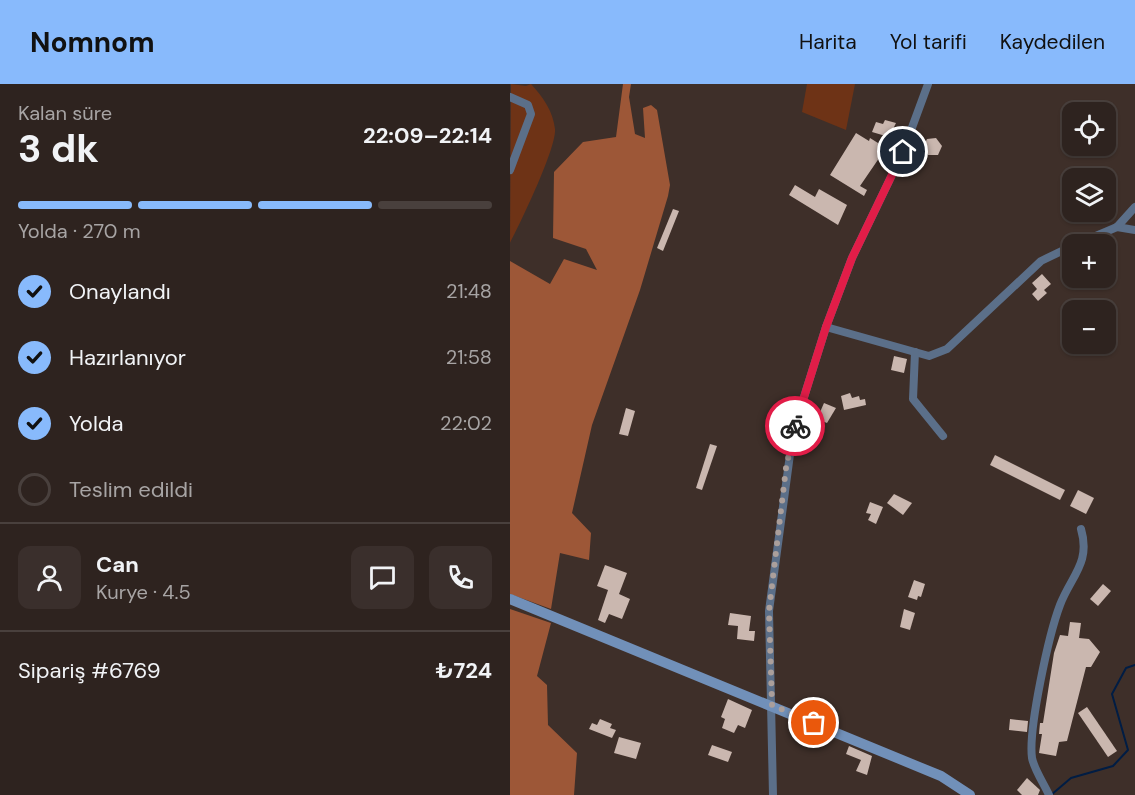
<!DOCTYPE html>
<html lang="tr">
<head>
<meta charset="utf-8">
<style>
  :root { --surface:#2e231f; --page:#3a2f2c; --text:#f1f3f6; --muted:#a7a4a4; --line:#49403d; --accent:#88bafc }
  body { margin:0; font-family:"DM Sans",sans-serif; background:var(--page); color:var(--text); height:100vh; display:flex; flex-direction:column; font-size:22px; white-space:nowrap }
  * { box-sizing:border-box; margin:0 }
  p { font-size:20px; color:var(--muted) }
  .icon { flex:none; width:33px; height:33px; fill:none; stroke:currentColor; stroke-width:2; stroke-linecap:round; stroke-linejoin:round }
  .map { position:relative; flex:1; overflow:hidden }
  .panel { display:flex; flex-direction:column; background:var(--surface); width:510px }
  .panel>* { flex:none }
  .buttons { position:absolute; left:552px; top:18px; display:grid; gap:12px }
  .buttons a { display:grid; place-items:center; width:54px; height:54px; border-radius:12px; background:var(--surface); box-shadow:0 2px 4px #0004,0 0 0 2px var(--line); font-size:30px }
  .pin { position:absolute; display:grid; place-items:center; width:51px; height:51px; color:#fff; margin:-26px; border:3px solid #fff; border-radius:50%; box-shadow:0 2px 6px #0007 }
  .courier { position:absolute; display:grid; place-items:center; width:60px; height:60px; margin:-30px; border:4px solid #e11d48; border-radius:50%; background:#fff; color:#222; box-shadow:0 2px 8px #0007 }
  .headline em { font-style:normal; font-weight:700 }
  .headline div { display:flex; flex-direction:column-reverse }
  .headline { display:flex; align-items:center; justify-content:space-between; height:102px; padding:0 18px }
  h1 { font-size:39px; font-weight:700; line-height:45px }
  .bar { display:grid; grid-template-columns:repeat(4,1fr); gap:9px 6px; align-content:center; height:72px; padding:0 18px }
  .bar i { height:8px; border-radius:4px; background:var(--line) }
  .bar .current { background:var(--accent) }
  .bar p { grid-column:span 4 }
  .line { display:flex; align-items:center; gap:15px; padding:0 18px; border-top:2px solid var(--line) }
  .line div { flex:1 }
  .round { display:grid; place-items:center; flex:none; width:63px; height:63px; border-radius:12px; background:var(--page) }
  ol { padding:0 18px; list-style:none }
  li { display:flex; align-items:center; gap:18px; height:66px }
  li p { margin-inline-start:auto }
  li .icon { padding:6px; border-radius:50%; background:var(--accent); color:#111; stroke-width:4 }
  li:last-child { color:var(--muted) }
  li i { width:33px; height:33px; border:3px solid var(--line); border-radius:50% }
  header { display:flex; align-items:center; gap:36px; box-sizing:border-box; height:84px; padding:0 30px; background:var(--accent); color:#111 }
  header strong { font-size:28px }
  nav { display:flex; gap:33px; margin-inline-start:auto; font-size:21px }
  main { display:flex; flex:1; min-height:0 }
  .map>svg:first-child { display:block }
  .green { fill:#6e3316 }
  .forest { fill:#9d5737 }
  .lines { fill:none; stroke-linecap:round; stroke-linejoin:round }
  .stream { stroke:#001d44; stroke-width:2 }
  .building { fill:#cab7af }
  .street { stroke:#5b6f89; stroke-width:8 }
  .secondary { stroke:#7190b9; stroke-width:10 }
  .done { stroke:#ab9f9b; stroke-width:6; stroke-dasharray:0 10.8 }
  .route { stroke:#e11d48; stroke-width:8 }
</style>
</head>
<body>
<header>
<strong>Nomnom</strong>
<nav><a>Harita</a><a>Yol tarifi</a><a>Kaydedilen</a></nav>
</header>
<main>
<section class="panel">
<div class="headline"><div><h1>3 dk</h1><p>Kalan süre</p></div><em>22:09–22:14</em></div>
<div class="bar"><i class="current"></i><i class="current"></i><i class="current"></i><i></i><p>Yolda · 270 m</p></div>
<ol>
<li><svg class="icon" aria-label="check" viewBox="0 0 24 24"><path d="M5 12l5 5 9-10"/></svg>Onaylandı<p>21:48</p></li>
<li><svg class="icon" aria-label="check" viewBox="0 0 24 24"><path d="M5 12l5 5 9-10"/></svg>Hazırlanıyor<p>21:58</p></li>
<li><svg class="icon" aria-label="check" viewBox="0 0 24 24"><path d="M5 12l5 5 9-10"/></svg>Yolda<p>22:02</p></li>
<li><i></i>Teslim edildi</li>
</ol>
<div class="line" style="height:108px"><a class="round"><svg class="icon" aria-label="person" viewBox="0 0 24 24"><circle cx="12" cy="8" r="4"/><path d="M4 21q1-7 8-7t8 7"/></svg></a><div><b>Can</b><p>Kurye · 4.5</p></div><a class="round"><svg class="icon" aria-label="chat" viewBox="0 0 24 24"><path d="M4 5h16v11H9l-5 4z"/></svg></a><a class="round"><svg class="icon" aria-label="phone" viewBox="0 0 24 24"><path d="M5 4h4l2 5-3 2q2 4 5 5l2-3 5 2v4C11 20 4 13 5 4z"/></svg></a></div>
<div class="line" style="height:78px"><div>Sipariş #6769</div><b>₺724</b></div>
</section>
<div class="map">
<svg width="625" height="711" viewBox="0 0 625 711">
  <rect width="100%" height="100%" fill="#3e2f29"/>
  <g class="green">
    <path d="M 1,0 L 16,2 L 21,0 C 33,13 43,27 45,45 C 47,63 10,140 0,159 Z"/>
    <path d="M 297,0 L 345,0 L 336,46 L 292,28 Z"/>
  </g>
  <g class="forest">
    <path d="M 113,0 L 121,0 L 119,13 L 125,50 L 135,54 L 133,24 L 141,21 L 147,26 L 160,101 L 158,112 L 130,206 L 82,341 L 62,429 L 81,449 L 79,476 L 50,469 L 41,525 L 0,510 L 0,177 L 40,200 L 54,175 L 87,186 L 76,165 L 43,154 L 44,88 L 73,58 L 106,53 Z"/>
    <path d="M 0,525 L 41,539 L 27,592 L 37,601 L 38,641 L 67,669 L 64,711 L 0,711 Z"/>
  </g>
  <g class="lines">
    <path class="stream" d="M 541,711 L 561,694 L 603,682 L 618,666 L 602,610 L 616,584 L 625,581"/>
  </g>
  <g class="building">
    <path d="M 375,36 L 386,39 L 379,53 L 362,48 L 366,38 L 373,40 Z"/>
    <path d="M 346,49 L 359,57 L 360,54 L 376,64 L 350,102 L 357,106 L 354,112 L 320,91 Z"/>
    <path d="M 426,54 L 432,62 L 428,71 L 418,71 L 413,63 L 417,55 Z"/>
    <path d="M 285,101 L 305,113 L 309,105 L 337,121 L 328,141 L 279,111 Z"/>
    <path d="M 163,125 L 169,127 L 153,167 L 147,164 Z"/>
    <path d="M 532,190 L 541,200 L 534,206 L 537,209 L 528,217 L 522,210 L 527,205 L 522,199 Z"/>
    <path d="M 384,272 L 397,275 L 394,289 L 381,286 Z"/>
    <path d="M 340,309 L 342,314 L 349,312 L 350,316 L 355,315 L 356,321 L 334,326 L 331,312 Z"/>
    <path d="M 314,319 L 326,324 L 317,339 L 307,335 Z"/>
    <path d="M 116,324 L 125,327 L 118,352 L 109,350 Z"/>
    <path d="M 200,360 L 207,362 L 192,406 L 186,404 Z"/>
    <path d="M 485,371 L 555,406 L 550,416 L 480,381 Z"/>
    <path d="M 568,406 L 584,414 L 576,430 L 560,422 Z"/>
    <path d="M 384,410 L 402,419 L 393,431 L 377,419 Z"/>
    <path d="M 360,418 L 373,423 L 366,440 L 358,436 L 361,430 L 356,429 Z"/>
    <path d="M 95,481 L 117,489 L 109,510 L 120,515 L 112,535 L 99,530 L 95,539 L 88,536 L 98,506 L 87,502 Z"/>
    <path d="M 404,496 L 415,500 L 411,513 L 408,512 L 407,516 L 398,513 Z"/>
    <path d="M 593,500 L 601,507 L 588,522 L 580,515 Z"/>
    <path d="M 394,525 L 405,529 L 400,546 L 390,543 Z"/>
    <path d="M 220,529 L 241,532 L 239,547 L 245,547 L 244,557 L 227,555 L 228,542 L 218,541 Z"/>
    <path d="M 560,538 L 571,539 L 569,554 L 579,555 L 590,568 L 581,583 L 576,583 L 557,657 L 549,658 L 546,672 L 529,669 L 532,650 L 529,650 L 530,639 L 533,639 L 544,569 L 550,551 L 558,552 Z"/>
    <path d="M 218,615 L 242,626 L 235,644 L 228,641 L 224,649 L 212,644 L 215,635 L 211,633 Z"/>
    <path d="M 577,623 L 607,667 L 598,673 L 568,629 Z"/>
    <path d="M 90,635 L 102,640 L 100,644 L 106,646 L 102,654 L 79,645 L 82,639 L 87,641 Z"/>
    <path d="M 500,635 L 518,637 L 517,648 L 499,646 Z"/>
    <path d="M 109,653 L 131,659 L 126,675 L 104,669 Z"/>
    <path d="M 202,661 L 222,668 L 218,678 L 198,671 Z"/>
    <path d="M 339,662 L 362,672 L 357,691 L 346,687 L 351,676 L 336,670 Z"/>
    <path d="M 517,694 L 530,706 L 528,711 L 512,711 L 507,706 Z"/>
  </g>
  <g class="lines">
    <g class="street">
      <path d="M 0,13 L 18,21 L 21,30 L 0,86"/>
      <path d="M 607,143 L 625,146"/>
      <path d="M 567,160 L 607,143 L 625,123"/>
      <path d="M 316,243 L 419,272 L 437,265 L 531,177 L 562,162"/>
      <path d="M 405,268 L 403,315 L 433,352"/>
      <path d="M 263,711 L 259,527 L 283,348 L 316,243 L 342,174 L 393,68 L 418,0"/>
      <path d="M 539,711 C 534,700 524,685 522,674 C 518,645 539,550 550,521 C 561,492 581,479 571,445"/>
    </g>
    <path class="secondary" d="M 0,515 L 431,692 L 460,711"/>
  </g>
  <g class="lines">
    <path class="done" d="M 285,342 L 276,384 L 259,527 L 262,621 L 304,639"/>
    <path class="route" d="M 285,342 L 316,243 L 342,174 L 393,68"/>
  </g>
</svg>
<div class="buttons">
<a><svg class="icon" aria-label="locate" viewBox="0 0 24 24"><circle cx="12" cy="12" r="6"/><path d="M12 2v4M12 18v4M2 12h4M18 12h4"/></svg></a>
<a><svg class="icon" aria-label="layers" viewBox="0 0 24 24"><path d="M12 4l9 5-9 5-9-5zM3 14l9 5 9-5"/></svg></a>
<a>+</a>
<a>−</a>
</div>
<div class="pin" style="left:304px;top:639px;background:#ea580c"><svg class="icon" aria-label="bag" viewBox="0 0 24 24"><path d="M5 8h14l-1 12H6zM9 8a3 3 0 0 1 6 0"/></svg></div>
<div class="pin" style="left:393px;top:68px;background:#1f2937"><svg class="icon" aria-label="home" viewBox="0 0 24 24"><path d="M3 11l9-7 9 7M6 9v11h12V9"/></svg></div>
<div class="courier" style="left:285px;top:342px"><svg class="icon" aria-label="bike" viewBox="0 0 24 24"><circle cx="6" cy="16" r="4"/><circle cx="18" cy="16" r="4"/><path d="M6 16l4-8h5l3 8M10 8l3 8H6M13 5h3"/></svg></div>
</div>
</main>
</body>
</html>
